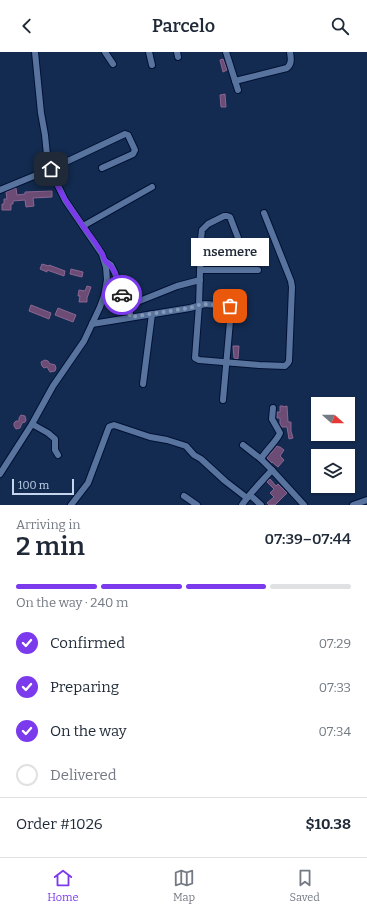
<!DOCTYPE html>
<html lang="en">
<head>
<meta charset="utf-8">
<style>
  :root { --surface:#fff; --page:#f2f2f3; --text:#1f2937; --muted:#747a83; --line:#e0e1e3; --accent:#7c3aed }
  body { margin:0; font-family:Bitter,serif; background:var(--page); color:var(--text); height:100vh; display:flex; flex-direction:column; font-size:15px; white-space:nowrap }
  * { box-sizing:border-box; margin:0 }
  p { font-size:13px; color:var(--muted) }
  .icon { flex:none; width:22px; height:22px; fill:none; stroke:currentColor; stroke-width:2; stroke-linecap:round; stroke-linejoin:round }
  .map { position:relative; height:453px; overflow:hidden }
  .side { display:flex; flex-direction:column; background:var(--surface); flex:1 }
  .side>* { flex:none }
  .needle { width:26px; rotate:111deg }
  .tools { position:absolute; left:311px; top:345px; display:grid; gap:8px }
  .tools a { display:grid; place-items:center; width:44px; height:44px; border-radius:0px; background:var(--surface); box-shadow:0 1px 3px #0004; font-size:20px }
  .scale { position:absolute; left:12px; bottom:10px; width:62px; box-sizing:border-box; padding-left:4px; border:2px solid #c5d5ed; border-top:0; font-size:11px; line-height:14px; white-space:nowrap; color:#c5d5ed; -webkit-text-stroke:3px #132b50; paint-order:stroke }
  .pin { position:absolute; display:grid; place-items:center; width:34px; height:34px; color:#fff; margin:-17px; border-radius:8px; box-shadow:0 2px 6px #0006 }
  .courier { position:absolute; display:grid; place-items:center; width:40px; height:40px; margin:-20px; border:3px solid #7c3aed; border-radius:50%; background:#fff; color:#222; box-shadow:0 1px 5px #0007 }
  .bubble { position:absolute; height:28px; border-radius:0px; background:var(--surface); box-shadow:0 1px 3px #0004; font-size:13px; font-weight:600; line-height:28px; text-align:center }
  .overview em { font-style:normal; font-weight:600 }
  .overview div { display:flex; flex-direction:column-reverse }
  .overview { display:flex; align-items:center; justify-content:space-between; height:68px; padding:0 16px }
  h1 { font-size:26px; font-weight:600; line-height:30px }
  .bar { display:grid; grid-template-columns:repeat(4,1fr); gap:6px 4px; align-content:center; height:48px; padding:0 16px }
  .bar i { height:5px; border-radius:3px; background:var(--line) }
  .bar .active { background:var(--accent) }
  .bar p { grid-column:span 4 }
  .line { display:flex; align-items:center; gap:10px; padding:0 16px; border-top:1px solid var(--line) }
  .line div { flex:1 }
  ol { padding:0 16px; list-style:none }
  li { display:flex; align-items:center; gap:12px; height:44px }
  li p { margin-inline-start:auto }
  li .icon { padding:4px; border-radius:50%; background:var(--accent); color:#fff; stroke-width:4 }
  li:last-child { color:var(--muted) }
  li i { width:22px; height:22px; border:2px solid var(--line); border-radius:50% }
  header { display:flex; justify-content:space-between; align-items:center; height:52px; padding:0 16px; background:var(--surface); font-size:18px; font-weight:600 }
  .tabs { display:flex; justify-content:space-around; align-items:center; height:56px; border-top:1px solid var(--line); background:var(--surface); font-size:11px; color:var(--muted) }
  .tabs a { display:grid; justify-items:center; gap:2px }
  .tabs .active { color:var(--accent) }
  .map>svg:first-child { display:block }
  .building { fill:#6c4c74; stroke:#896792 }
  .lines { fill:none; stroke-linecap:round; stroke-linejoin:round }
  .minor-casing { stroke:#001134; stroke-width:8 }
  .minor { stroke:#58749e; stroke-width:6 }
  .done { stroke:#879ab6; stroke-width:4; stroke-dasharray:0 7.2 }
  .route { stroke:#7c3aed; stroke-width:5 }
</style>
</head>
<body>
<header><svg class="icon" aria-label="back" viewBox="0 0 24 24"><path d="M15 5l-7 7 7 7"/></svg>Parcelo<svg class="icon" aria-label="search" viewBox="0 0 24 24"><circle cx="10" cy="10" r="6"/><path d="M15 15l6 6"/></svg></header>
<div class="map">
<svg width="367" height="453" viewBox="0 0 367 453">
  <rect width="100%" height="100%" fill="#132b50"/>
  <g class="building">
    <path d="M 223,7 L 227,18 L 223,20 L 220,8 Z"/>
    <path d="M 225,42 L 226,55 L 221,55 L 220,43 Z"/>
    <path d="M 16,136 L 17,143 L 25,142 L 25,140 L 52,139 L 52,145 L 33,146 L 34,154 L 26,155 L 25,148 L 13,149 L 13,152 L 11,152 L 11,158 L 2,158 L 2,152 L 4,152 L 4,147 L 7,147 L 6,140 Z"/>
    <path d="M 42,212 L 49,214 L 49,213 L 65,219 L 64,224 L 47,218 L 47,220 L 40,217 Z"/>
    <path d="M 71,217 L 83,220 L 82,225 L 70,222 Z"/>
    <path d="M 87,234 L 91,235 L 87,246 L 87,250 L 79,250 L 80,244 L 78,244 L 79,238 L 85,239 Z"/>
    <path d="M 31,253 L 51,261 L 49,267 L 29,259 Z"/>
    <path d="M 58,256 L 76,263 L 73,270 L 55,263 Z"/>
    <path d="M 233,294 L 239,294 L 238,307 L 234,306 Z"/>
    <path d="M 45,308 L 48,309 L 50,312 L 52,312 L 55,313 L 56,316 L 55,319 L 50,320 L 47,315 L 44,316 L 42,314 L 41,310 Z"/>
    <path d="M 280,354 L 283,354 L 283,355 L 287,354 L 288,370 L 291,370 L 291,379 L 293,386 L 289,387 L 287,375 L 282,375 L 280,372 L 280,366 L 277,366 L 277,360 L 280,360 Z"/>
    <path d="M 21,363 L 25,364 L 26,368 L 25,370 L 22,371 L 20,376 L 16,377 L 14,374 L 14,371 L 16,369 L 19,369 L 19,366 Z"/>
    <path d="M 277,394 L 279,395 L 280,395 L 284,398 L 280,404 L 284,408 L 278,415 L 272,410 L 272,411 L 267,406 Z"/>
    <path d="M 270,427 L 276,434 L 278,432 L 287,441 L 275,453 L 269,453 L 267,451 L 274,445 L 270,441 L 274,437 L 267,430 Z"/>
  </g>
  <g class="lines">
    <g class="minor-casing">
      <g id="minor">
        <path d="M 105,0 L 113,12"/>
        <path d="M 149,0 L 152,13"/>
        <path d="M 177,0 L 178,5"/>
        <path d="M 226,0 L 238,38"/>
        <path d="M 235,29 L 287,16 C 292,12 291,6 290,0"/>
        <path d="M 0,138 L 51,117 L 125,82 L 128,83 L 135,98 L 133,102 L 102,116"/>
        <path d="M 83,174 L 152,135"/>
        <path d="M 240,191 L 230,165 L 227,164 L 224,164 L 208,172 L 202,178 L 201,187 L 199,253 L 195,306 L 199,308 L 259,313 L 285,314 L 288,311 L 289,309 L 292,235 L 291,229 L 264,161"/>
        <path d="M 105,209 L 111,213 L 115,221 L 121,241 L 129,258 L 131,265"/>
        <path d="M 200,218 L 258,218"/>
        <path d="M 127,254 L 177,234 L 200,228"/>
        <path d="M 92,272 L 190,256 L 205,252 L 230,254 L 231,258 L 223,348"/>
        <path d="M 143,332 L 152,262"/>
        <path d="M 32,372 L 48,381 L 55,387 L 55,398 L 58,403"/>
        <path d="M 243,393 L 261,407 L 272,418"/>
        <path d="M 261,407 C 266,398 277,389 280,381 L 272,367 L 273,356"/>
        <path d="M 0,422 L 32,372 L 53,334 L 84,289 L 100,255 L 104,244 L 107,228 L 106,215 L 102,202 L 65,148 L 52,121 L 47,103 L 45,83 L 41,61 L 35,0"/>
        <path d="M 250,443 L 261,453"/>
        <path d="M 184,444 L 197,453"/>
        <path d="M 71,453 L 88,431 L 109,375 L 111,374 L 114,373 L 150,385 L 167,388 L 186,394 L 194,403 L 201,407 L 225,429 L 247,446"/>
        <path d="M 242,453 C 250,441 262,429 272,418 L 304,453"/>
        <path d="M 353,453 L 367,448"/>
      </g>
    </g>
    <use href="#minor" class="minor"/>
  </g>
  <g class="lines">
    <path class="done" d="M 122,243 L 129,258 L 130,265 L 190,256 L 202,252 L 230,254"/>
    <path class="route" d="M 51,117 C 57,138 71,157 83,174 C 90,184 102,197 105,209 C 117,217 117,230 122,243"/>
  </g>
</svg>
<div class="tools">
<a><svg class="needle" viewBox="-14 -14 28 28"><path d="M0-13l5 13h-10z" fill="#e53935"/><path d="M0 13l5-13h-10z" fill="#747a83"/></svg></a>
<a><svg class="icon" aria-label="layers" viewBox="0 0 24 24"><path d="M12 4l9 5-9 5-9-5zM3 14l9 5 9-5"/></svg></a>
</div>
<div class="scale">100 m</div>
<div class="pin" style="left:230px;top:254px;background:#ea580c"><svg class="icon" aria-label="bag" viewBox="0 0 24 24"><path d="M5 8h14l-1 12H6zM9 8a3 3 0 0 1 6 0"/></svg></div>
<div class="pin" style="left:51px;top:117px;background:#1f2937"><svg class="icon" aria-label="home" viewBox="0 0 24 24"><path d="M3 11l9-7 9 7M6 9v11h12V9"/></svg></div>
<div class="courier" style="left:122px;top:243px"><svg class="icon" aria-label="car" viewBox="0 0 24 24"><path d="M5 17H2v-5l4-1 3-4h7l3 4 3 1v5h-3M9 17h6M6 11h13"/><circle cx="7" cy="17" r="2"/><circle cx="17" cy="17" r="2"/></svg></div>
<div class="bubble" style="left:191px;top:186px;width:78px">nsemere</div>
</div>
<section class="side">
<div class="overview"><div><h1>2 min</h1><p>Arriving in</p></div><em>07:39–07:44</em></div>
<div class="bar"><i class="active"></i><i class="active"></i><i class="active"></i><i></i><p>On the way · 240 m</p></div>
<ol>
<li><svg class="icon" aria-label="check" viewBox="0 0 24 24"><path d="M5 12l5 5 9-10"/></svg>Confirmed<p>07:29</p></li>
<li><svg class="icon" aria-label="check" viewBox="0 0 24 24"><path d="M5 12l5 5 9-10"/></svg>Preparing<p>07:33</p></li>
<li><svg class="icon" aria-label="check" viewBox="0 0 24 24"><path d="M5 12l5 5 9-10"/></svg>On the way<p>07:34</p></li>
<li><i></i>Delivered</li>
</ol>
<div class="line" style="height:52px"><div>Order #1026</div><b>$10.38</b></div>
</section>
<nav class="tabs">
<a class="active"><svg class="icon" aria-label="home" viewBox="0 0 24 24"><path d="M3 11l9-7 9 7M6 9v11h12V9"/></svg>Home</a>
<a><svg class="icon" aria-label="map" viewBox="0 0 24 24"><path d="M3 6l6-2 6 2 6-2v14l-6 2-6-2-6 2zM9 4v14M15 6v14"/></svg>Map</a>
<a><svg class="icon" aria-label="saved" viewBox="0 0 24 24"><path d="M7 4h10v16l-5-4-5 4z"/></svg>Saved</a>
</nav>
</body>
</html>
